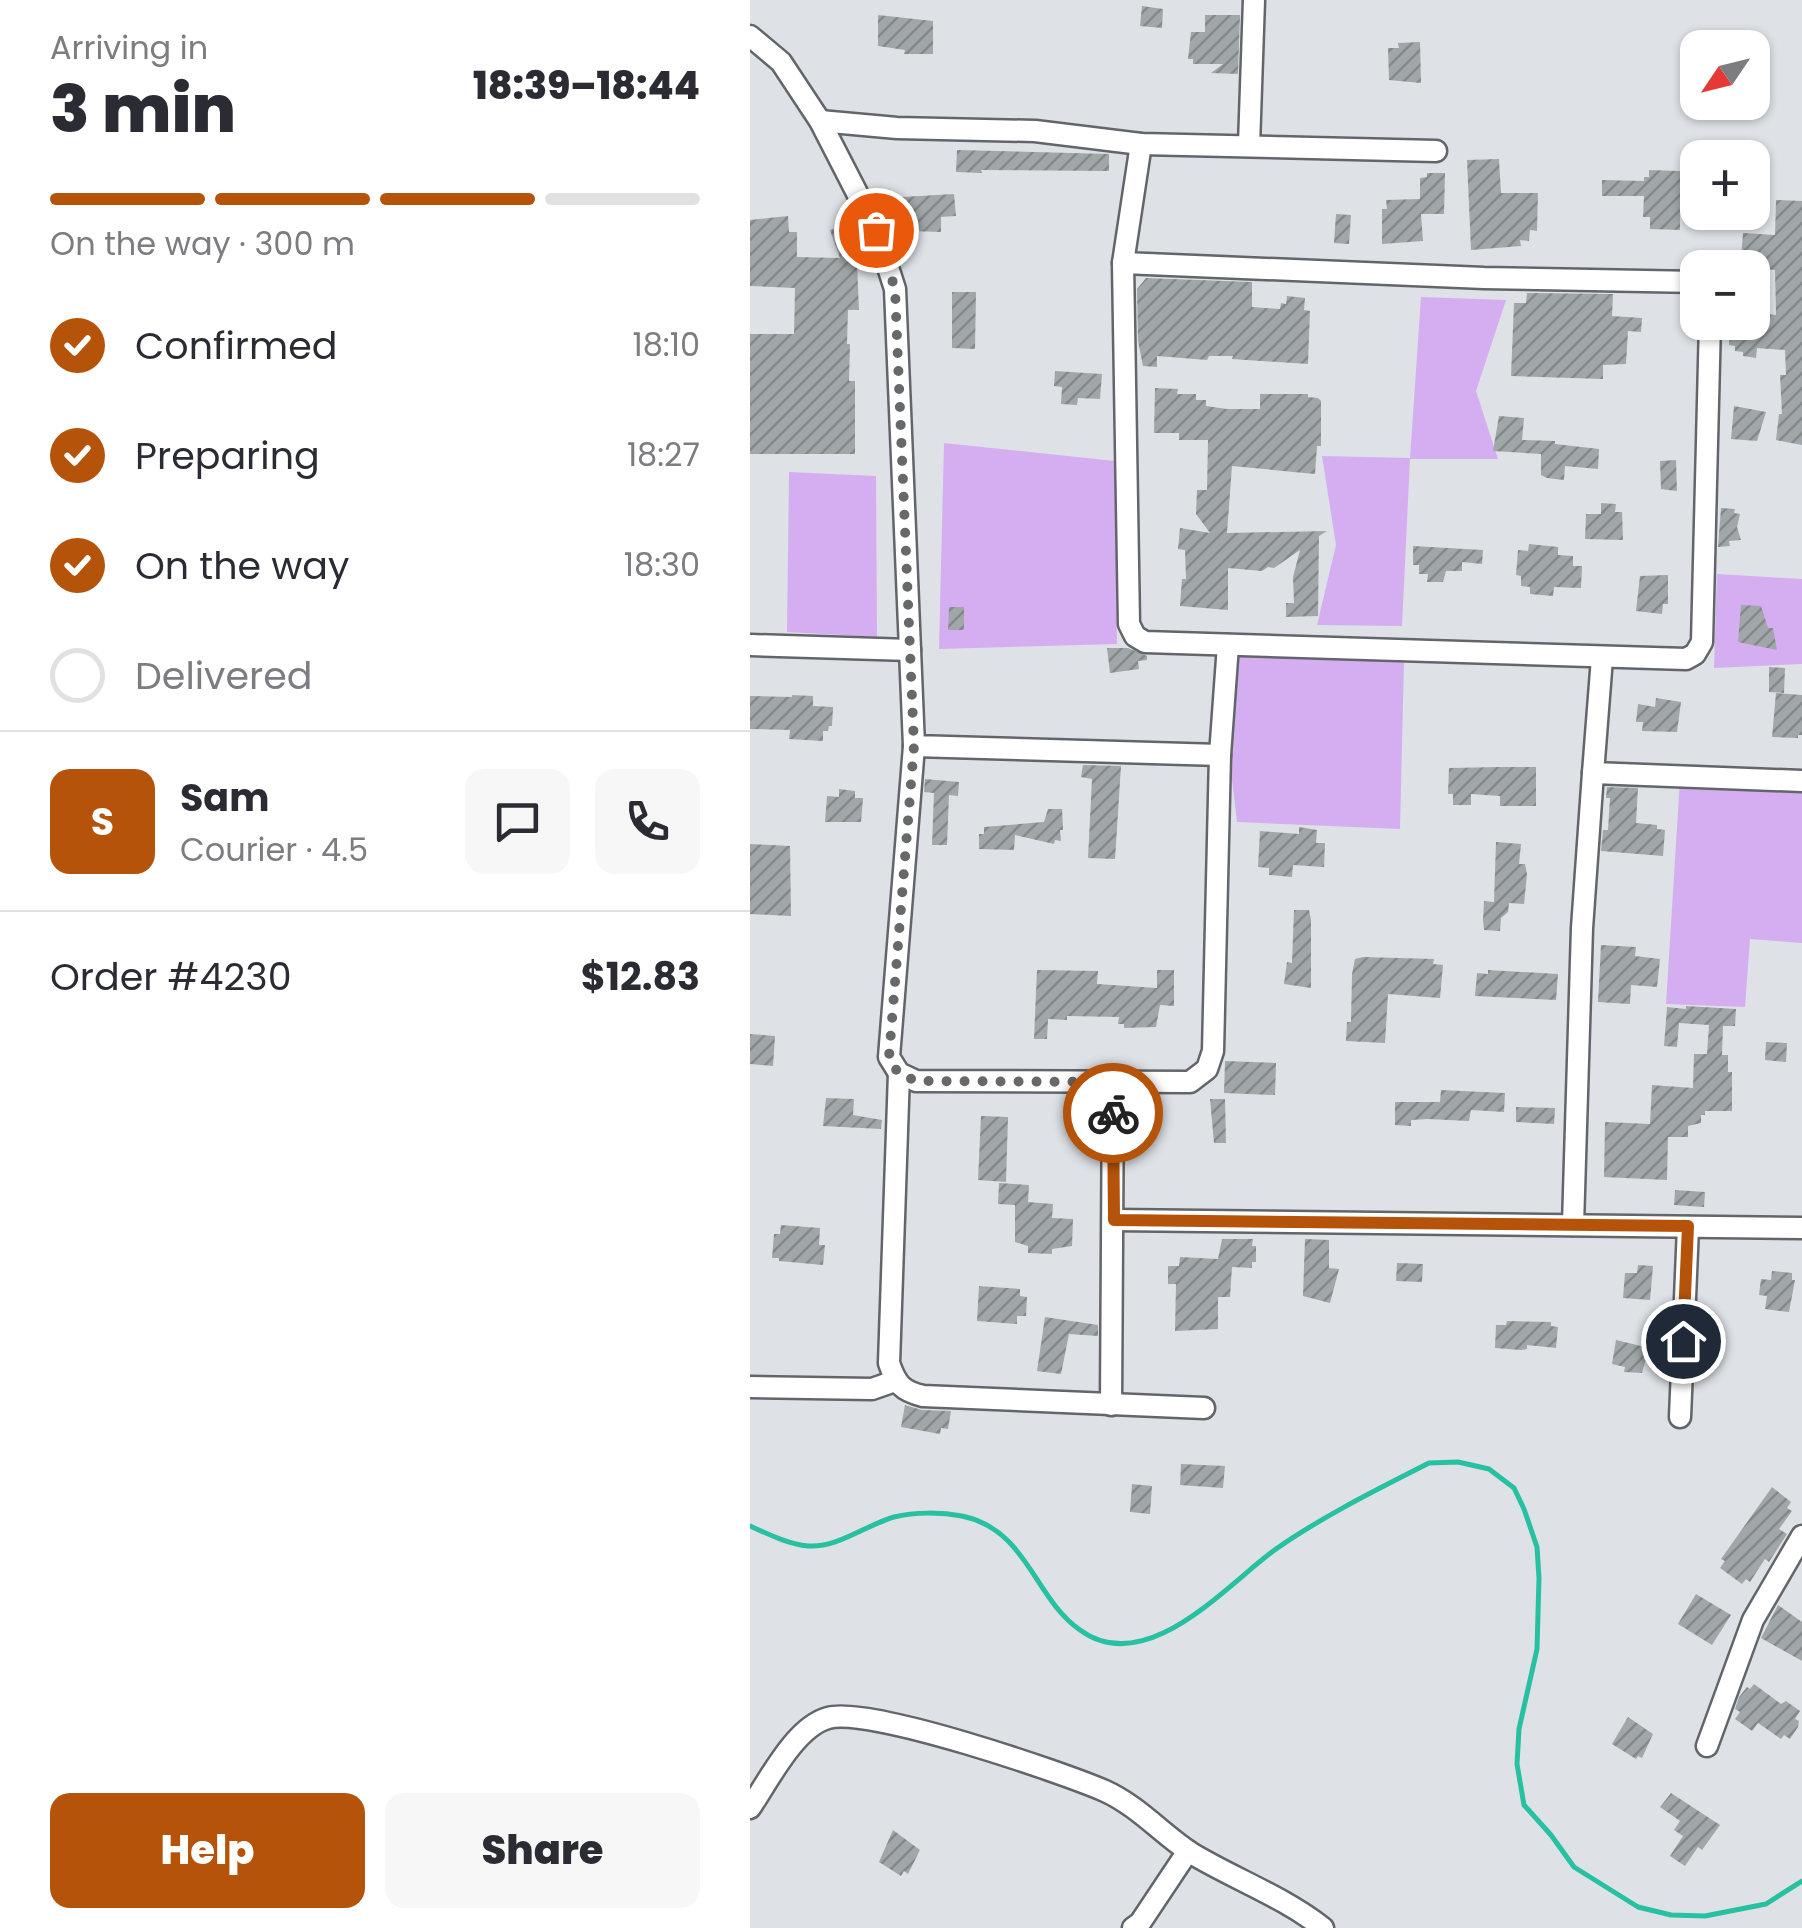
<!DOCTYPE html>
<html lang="en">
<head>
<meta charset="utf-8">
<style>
  :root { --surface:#fff; --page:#f7f7f7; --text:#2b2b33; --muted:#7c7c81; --line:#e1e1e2; --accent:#b45309 }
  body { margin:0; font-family:Poppins,sans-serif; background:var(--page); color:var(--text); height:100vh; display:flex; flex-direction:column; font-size:38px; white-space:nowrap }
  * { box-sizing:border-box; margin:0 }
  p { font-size:32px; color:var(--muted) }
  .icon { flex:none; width:55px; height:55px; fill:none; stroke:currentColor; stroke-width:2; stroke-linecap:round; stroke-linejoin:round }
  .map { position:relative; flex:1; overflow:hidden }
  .side { display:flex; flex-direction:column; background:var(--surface); width:750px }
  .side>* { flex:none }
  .needle { width:65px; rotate:235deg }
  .controls { position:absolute; left:930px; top:30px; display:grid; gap:20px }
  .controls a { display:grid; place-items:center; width:90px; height:90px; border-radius:20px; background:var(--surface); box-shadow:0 2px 8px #0004; font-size:50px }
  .pin { position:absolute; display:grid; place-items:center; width:85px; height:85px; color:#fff; margin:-42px; border:5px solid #fff; border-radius:50%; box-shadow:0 2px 10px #0007 }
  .courier { position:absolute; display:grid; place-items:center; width:100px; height:100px; margin:-50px; border:8px solid #b45309; border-radius:50%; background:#fff; color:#222; box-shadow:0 2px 12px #0007 }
  .overview em { font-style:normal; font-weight:800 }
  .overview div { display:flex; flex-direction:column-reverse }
  .overview { display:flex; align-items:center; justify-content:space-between; height:170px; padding:0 50px }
  h1 { font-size:65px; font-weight:800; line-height:75px }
  .bar { display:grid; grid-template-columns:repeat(4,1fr); gap:15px 10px; align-content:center; height:120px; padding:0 50px }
  .bar i { height:12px; border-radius:8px; background:var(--line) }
  .bar .active { background:var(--accent) }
  .bar p { grid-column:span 4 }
  .line { display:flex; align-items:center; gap:25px; padding:0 50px; border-top:2px solid var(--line) }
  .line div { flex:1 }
  .round { display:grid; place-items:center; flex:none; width:105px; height:105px; border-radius:20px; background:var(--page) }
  ol { padding:0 50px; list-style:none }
  li { display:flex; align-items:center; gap:30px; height:110px }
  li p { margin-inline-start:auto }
  li .icon { padding:10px; border-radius:50%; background:var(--accent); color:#fff; stroke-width:4 }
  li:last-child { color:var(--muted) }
  li i { width:55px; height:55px; border:5px solid var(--line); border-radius:50% }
  .cta { display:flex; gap:20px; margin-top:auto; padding:20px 50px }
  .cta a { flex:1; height:115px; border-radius:20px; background:var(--accent); color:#fff; font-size:40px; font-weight:800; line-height:115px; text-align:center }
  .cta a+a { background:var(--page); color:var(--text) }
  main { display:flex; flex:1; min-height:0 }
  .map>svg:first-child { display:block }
  .grass { fill:#d5aef2 }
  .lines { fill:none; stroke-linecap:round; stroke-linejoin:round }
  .stream { stroke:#27c0a0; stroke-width:5 }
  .building { fill:url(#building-hatch) }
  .minor-casing { stroke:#62666a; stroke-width:25 }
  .minor { stroke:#fff; stroke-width:20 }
  .done { stroke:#66686a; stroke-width:10; stroke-dasharray:0 18 }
  .route { stroke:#b45309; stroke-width:12 }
</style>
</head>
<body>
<main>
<section class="side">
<div class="overview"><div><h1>3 min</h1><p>Arriving in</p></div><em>18:39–18:44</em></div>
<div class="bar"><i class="active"></i><i class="active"></i><i class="active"></i><i></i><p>On the way · 300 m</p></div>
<ol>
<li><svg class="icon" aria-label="check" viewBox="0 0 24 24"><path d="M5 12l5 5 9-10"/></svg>Confirmed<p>18:10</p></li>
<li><svg class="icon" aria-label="check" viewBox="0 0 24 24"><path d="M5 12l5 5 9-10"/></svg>Preparing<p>18:27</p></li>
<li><svg class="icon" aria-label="check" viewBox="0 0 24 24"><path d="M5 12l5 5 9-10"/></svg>On the way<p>18:30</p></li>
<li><i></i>Delivered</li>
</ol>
<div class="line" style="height:180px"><b class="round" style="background:var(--accent);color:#fff">S</b><div><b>Sam</b><p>Courier · 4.5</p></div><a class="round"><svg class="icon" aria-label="chat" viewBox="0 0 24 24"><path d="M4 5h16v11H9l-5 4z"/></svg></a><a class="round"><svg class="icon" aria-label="phone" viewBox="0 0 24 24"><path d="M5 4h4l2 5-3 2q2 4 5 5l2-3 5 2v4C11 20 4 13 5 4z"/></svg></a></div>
<div class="line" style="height:130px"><div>Order #4230</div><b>$12.83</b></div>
<div class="cta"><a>Help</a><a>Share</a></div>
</section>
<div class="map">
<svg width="1052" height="1928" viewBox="0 0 1052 1928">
  <defs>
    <pattern id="building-hatch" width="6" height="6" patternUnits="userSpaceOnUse" patternTransform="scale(2.5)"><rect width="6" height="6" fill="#a1a7a8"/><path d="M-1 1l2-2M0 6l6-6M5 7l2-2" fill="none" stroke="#838889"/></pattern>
  </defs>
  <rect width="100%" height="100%" fill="#dee2e6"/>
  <g class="grass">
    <path d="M 671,297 L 756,300 L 726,391 L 748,459 L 660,459 L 652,626 L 567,625 L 586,545 L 572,456 L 660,458 Z"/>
    <path d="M 194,443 L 365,461 L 367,644 L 189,649 Z"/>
    <path d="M 39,472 L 126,476 L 127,637 L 37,632 Z"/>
    <path d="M 967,574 L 1052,579 L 1052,664 L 964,668 Z"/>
    <path d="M 485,652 L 654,661 L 650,829 L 487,822 L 477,737 Z"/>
    <path d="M 930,779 L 1052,788 L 1052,943 L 1000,939 L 995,1007 L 916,1004 Z"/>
  </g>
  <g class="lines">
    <path class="stream" d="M 0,1526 C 18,1534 38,1544 58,1546 C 88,1548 116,1525 144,1517 C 165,1512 191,1512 212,1516 C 278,1530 283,1597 330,1630 C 397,1679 477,1584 526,1549 C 573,1516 628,1489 679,1463 L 708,1462 L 739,1469 L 764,1488 L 774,1509 L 787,1547 L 789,1578 L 787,1649 L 769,1729 L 767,1764 L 774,1805 L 801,1835 L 824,1867 L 888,1907 L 921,1915 L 955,1916 L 1016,1904 L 1052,1881"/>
  </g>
  <g class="building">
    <path d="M 392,6 L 413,9 L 412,28 L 390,26 Z"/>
    <path d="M 128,15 L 183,21 L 183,54 L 154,54 L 155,50 L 128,46 Z"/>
    <path d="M 455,15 L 490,15 L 488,74 L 461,73 L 473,64 L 443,64 L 443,59 L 438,59 L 441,32 L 455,32 Z"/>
    <path d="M 670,42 L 671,83 L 639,80 L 638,48 L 649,48 L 648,43 Z"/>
    <path d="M 207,150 L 359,154 L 359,171 L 231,170 L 232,173 L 206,172 Z"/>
    <path d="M 749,159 L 751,193 L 788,193 L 787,231 L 780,230 L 779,241 L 770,240 L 771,246 L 721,250 L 717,160 Z"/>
    <path d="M 899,170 L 930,171 L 930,230 L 900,229 L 900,217 L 893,217 L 894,196 L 852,196 L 852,180 L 894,181 L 894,177 L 899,177 Z"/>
    <path d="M 677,173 L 695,173 L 694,214 L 671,214 L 673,241 L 632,244 L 632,209 L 637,209 L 636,200 L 670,199 L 670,178 L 677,177 Z"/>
    <path d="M 204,194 L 206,216 L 191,217 L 191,232 L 160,231 L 152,197 Z"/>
    <path d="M 1026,200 L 1052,201 L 1052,445 L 1026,440 L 1029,414 L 1032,414 L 1030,375 L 1036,375 L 1035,350 L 1007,348 L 1006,358 L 993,356 L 993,352 L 985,351 L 985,346 L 979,345 L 980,331 L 986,332 L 988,324 L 1002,322 L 1002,312 L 1026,315 L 1025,270 L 1001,268 L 1001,259 L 991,258 L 993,233 L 1025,235 Z"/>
    <path d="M 586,214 L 601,215 L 599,244 L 584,243 Z"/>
    <path d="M 38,216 L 39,232 L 47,232 L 47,257 L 90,258 L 80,230 L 96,224 L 106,241 L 109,310 L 98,310 L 97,344 L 100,344 L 99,381 L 105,381 L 105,454 L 0,454 L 0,334 L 44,334 L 45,288 L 0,286 L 0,220 Z"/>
    <path d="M 396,278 L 502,282 L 502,307 L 530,309 L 531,303 L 536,304 L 537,296 L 555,298 L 554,310 L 560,311 L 558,364 L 482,359 L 483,356 L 459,356 L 457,360 L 407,356 L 407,367 L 393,366 L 388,341 L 387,289 Z"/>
    <path d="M 202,292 L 226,292 L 225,349 L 202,348 Z"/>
    <path d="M 777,293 L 863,294 L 862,316 L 892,318 L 891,332 L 878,331 L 876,364 L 853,365 L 853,379 L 761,376 L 764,303 L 776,303 Z"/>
    <path d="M 305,371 L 352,374 L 350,399 L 328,398 L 327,405 L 311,404 L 312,387 L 304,386 Z"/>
    <path d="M 405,388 L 428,389 L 427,394 L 446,394 L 446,400 L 456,400 L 456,406 L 477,409 L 510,409 L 510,394 L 558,394 L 558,397 L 568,398 L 571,401 L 571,446 L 567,446 L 565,474 L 482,466 L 477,533 L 577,531 L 569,536 L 568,616 L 536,617 L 536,603 L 544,603 L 543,577 L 550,550 L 524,568 L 518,567 L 512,571 L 478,568 L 478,610 L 430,606 L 432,579 L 436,579 L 435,550 L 428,549 L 430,528 L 460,533 L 446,514 L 447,490 L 457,490 L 458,440 L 429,440 L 429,433 L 404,433 Z"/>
    <path d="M 984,406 L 1016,412 L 1007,441 L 981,439 Z"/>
    <path d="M 749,416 L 774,418 L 772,440 L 805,441 L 805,444 L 849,449 L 848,469 L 815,466 L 814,480 L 797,478 L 791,475 L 791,454 L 743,451 Z"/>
    <path d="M 926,460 L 927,491 L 911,489 L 910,461 Z"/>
    <path d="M 851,503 L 866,504 L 865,512 L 872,512 L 873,540 L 835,539 L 836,514 L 851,514 Z"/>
    <path d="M 971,508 L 985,509 L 984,513 L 990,514 L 987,527 L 991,540 L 979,541 L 980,546 L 968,547 Z"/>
    <path d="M 779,544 L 808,547 L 808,555 L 823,556 L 823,566 L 832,566 L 831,588 L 804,587 L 803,596 L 780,594 L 780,587 L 771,586 L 771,576 L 766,575 L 768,550 L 778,551 Z"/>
    <path d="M 663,546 L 733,550 L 732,564 L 712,562 L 712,571 L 696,571 L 693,582 L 677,582 L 678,574 L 669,574 L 669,565 L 663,565 Z"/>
    <path d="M 918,575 L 918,604 L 913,604 L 912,614 L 886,611 L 890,576 Z"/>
    <path d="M 991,605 L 1011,606 L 1018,628 L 1023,628 L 1027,650 L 988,642 Z"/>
    <path d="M 199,607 L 214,607 L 214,630 L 198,630 Z"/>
    <path d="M 357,648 L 378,648 L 397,656 L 397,660 L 388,661 L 389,669 L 360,673 Z"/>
    <path d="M 1019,667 L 1035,668 L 1034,693 L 1019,692 Z"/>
    <path d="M 1026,693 L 1052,695 L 1052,735 L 1048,735 L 1048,738 L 1022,737 Z"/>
    <path d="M 42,695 L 63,696 L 63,706 L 83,707 L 82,726 L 79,726 L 78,731 L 73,731 L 73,741 L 39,739 L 40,730 L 0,729 L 0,696 L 42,697 Z"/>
    <path d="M 906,698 L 931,702 L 927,732 L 892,731 L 893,722 L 886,722 L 888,704 L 905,707 Z"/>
    <path d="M 333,765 L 371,766 L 365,859 L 338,858 L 342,779 L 331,777 Z"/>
    <path d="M 750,767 L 786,767 L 786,806 L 750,806 L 750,796 L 721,794 L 721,805 L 703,805 L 703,794 L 698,794 L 699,768 Z"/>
    <path d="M 175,779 L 209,782 L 208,796 L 199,795 L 197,845 L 182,845 L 184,793 L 174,792 Z"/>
    <path d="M 857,787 L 888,788 L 886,823 L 907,825 L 907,829 L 915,830 L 913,856 L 851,851 L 853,830 L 858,830 L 860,798 L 856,798 Z"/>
    <path d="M 89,789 L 105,791 L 105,798 L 113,798 L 111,822 L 75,822 L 77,796 L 89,797 Z"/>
    <path d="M 298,809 L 312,809 L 313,830 L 310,830 L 311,841 L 305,840 L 304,844 L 265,835 L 264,850 L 229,849 L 229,834 L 234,834 L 234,827 L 294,822 Z"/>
    <path d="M 549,827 L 567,830 L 566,843 L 575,843 L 574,867 L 543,865 L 542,877 L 519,875 L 519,868 L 508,867 L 510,831 L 549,834 Z"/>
    <path d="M 746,842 L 771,844 L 769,864 L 775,864 L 777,874 L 774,904 L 759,903 L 758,912 L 751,918 L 750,931 L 734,930 L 733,920 L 734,901 L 744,902 Z"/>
    <path d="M 0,844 L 40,846 L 41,916 L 0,914 Z"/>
    <path d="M 544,910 L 559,910 L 561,920 L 561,988 L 534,984 L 537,962 L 542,963 Z"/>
    <path d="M 851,945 L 886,947 L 885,956 L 910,959 L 907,987 L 881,985 L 880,1004 L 848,1002 Z"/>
    <path d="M 613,957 L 684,959 L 683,964 L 693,965 L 690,998 L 638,994 L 635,1043 L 596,1041 L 597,1022 L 601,1022 L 602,974 L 605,959 Z"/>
    <path d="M 287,970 L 348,971 L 347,984 L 407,988 L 407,970 L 424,970 L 424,1006 L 410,1005 L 406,1027 L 374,1028 L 374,1024 L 368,1024 L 369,1017 L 317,1016 L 317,1020 L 298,1019 L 297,1039 L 284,1039 Z"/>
    <path d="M 738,970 L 808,974 L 806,1000 L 725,996 L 727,973 L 738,974 Z"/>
    <path d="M 936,1006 L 986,1009 L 985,1026 L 973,1026 L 972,1055 L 978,1055 L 978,1072 L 982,1072 L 982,1111 L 955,1111 L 955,1115 L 951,1115 L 951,1123 L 938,1126 L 938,1137 L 918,1137 L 917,1180 L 854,1177 L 855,1122 L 900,1124 L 902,1085 L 943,1088 L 944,1054 L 957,1054 L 959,1025 L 929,1023 L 927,1047 L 914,1046 L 917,1007 L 936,1009 Z"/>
    <path d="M 0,1034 L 25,1036 L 23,1066 L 0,1064 Z"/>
    <path d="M 1016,1042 L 1037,1043 L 1036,1062 L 1015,1060 Z"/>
    <path d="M 475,1061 L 526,1063 L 525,1095 L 474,1093 Z"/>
    <path d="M 691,1090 L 755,1093 L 754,1112 L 721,1110 L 719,1121 L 678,1119 L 661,1120 L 661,1126 L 645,1125 L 645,1102 L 690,1102 Z"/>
    <path d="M 76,1098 L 104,1099 L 103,1115 L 132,1120 L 131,1129 L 73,1126 Z"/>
    <path d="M 460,1099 L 475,1099 L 476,1143 L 464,1143 Z"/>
    <path d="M 766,1107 L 805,1108 L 804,1124 L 766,1122 Z"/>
    <path d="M 231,1116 L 258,1117 L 256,1182 L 228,1180 Z"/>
    <path d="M 249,1183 L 279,1185 L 278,1202 L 303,1204 L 302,1218 L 323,1219 L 322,1246 L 302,1249 L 302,1254 L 278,1253 L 278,1246 L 265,1242 L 265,1205 L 248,1204 Z"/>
    <path d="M 925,1190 L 955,1192 L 954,1207 L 924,1205 Z"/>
    <path d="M 31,1225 L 70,1228 L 69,1245 L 75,1245 L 73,1265 L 29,1261 L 29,1258 L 22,1258 L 24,1234 L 30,1234 Z"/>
    <path d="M 472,1239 L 503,1239 L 502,1246 L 506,1246 L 506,1262 L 502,1262 L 502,1268 L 482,1267 L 480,1297 L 468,1297 L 468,1329 L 425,1331 L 426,1284 L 418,1284 L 418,1266 L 429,1266 L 430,1257 L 468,1259 Z"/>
    <path d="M 555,1239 L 579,1240 L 579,1268 L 589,1269 L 580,1303 L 553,1296 Z"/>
    <path d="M 647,1263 L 673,1264 L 672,1282 L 646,1281 Z"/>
    <path d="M 888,1265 L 903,1266 L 900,1300 L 873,1298 L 875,1273 L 887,1273 Z"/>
    <path d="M 1022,1271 L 1042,1273 L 1042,1280 L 1045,1280 L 1039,1312 L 1015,1309 L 1017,1296 L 1009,1295 L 1011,1279 L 1021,1280 Z"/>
    <path d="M 229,1286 L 270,1289 L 270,1296 L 277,1297 L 276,1316 L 267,1316 L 267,1324 L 227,1321 Z"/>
    <path d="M 295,1317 L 348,1325 L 348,1336 L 319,1334 L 311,1374 L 287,1371 Z"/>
    <path d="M 757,1321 L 801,1322 L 801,1326 L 808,1327 L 806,1348 L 777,1345 L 777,1349 L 771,1350 L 745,1348 L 746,1325 L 756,1325 Z"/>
    <path d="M 866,1340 L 899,1348 L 892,1373 L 874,1372 L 875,1367 L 862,1364 Z"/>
    <path d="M 155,1405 L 172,1410 L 201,1411 L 198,1429 L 191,1428 L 190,1434 L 151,1427 Z"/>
    <path d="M 431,1464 L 475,1466 L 473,1488 L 430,1485 Z"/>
    <path d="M 382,1484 L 402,1486 L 400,1514 L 380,1512 Z"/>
    <path d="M 1022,1487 L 1041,1502 L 1037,1508 L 1042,1511 L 1029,1529 L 1037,1534 L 1019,1562 L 1015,1559 L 1000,1582 L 996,1579 L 992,1584 L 970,1568 L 975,1561 L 971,1559 Z"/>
    <path d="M 946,1594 L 981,1615 L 962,1645 L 928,1624 Z"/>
    <path d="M 1028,1605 L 1052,1622 L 1052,1661 L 1011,1638 Z"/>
    <path d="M 1004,1684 L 1031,1704 L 1036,1701 L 1050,1711 L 1045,1719 L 1049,1721 L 1048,1727 L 1040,1739 L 1034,1735 L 1031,1739 L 1008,1723 L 1002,1731 L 985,1719 L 990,1712 L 985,1709 L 989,1697 L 997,1687 L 1000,1689 Z"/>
    <path d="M 878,1717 L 903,1734 L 892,1758 L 888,1756 L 886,1759 L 862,1744 Z"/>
    <path d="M 921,1793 L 970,1825 L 952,1850 L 948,1847 L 935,1866 L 920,1856 L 933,1836 L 924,1830 L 930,1821 L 910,1807 Z"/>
    <path d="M 143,1830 L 170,1850 L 158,1874 L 154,1871 L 151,1876 L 129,1862 Z"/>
  </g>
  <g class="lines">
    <g class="minor-casing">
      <g id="minor">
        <path d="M 0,36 L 31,62 L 70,121 L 126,230 L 145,289 L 164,746 L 470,755 L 478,645"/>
        <path d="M 70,121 L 147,128 L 285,131 L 391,144 L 686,151"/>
        <path d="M 391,144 L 373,263 L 734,278 L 948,282"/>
        <path d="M 499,145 L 504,0"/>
        <path d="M 373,263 L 379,624 L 385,636 L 395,642 L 936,659 L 945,654 L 952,642 L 960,322"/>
        <path d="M 0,645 L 160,650"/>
        <path d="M 852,658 L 843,773 L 1052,781"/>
        <path d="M 164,746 L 139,1057 L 149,1073 L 166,1081 L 440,1082 L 457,1069 L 463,1051 L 470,755"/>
        <path d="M 149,1073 L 139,1363 C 146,1384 152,1391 173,1396 L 454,1408"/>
        <path d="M 364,1220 L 1052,1228"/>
        <path d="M 823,1225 L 832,928 L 843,773"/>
        <path d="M 0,1387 L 122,1389 L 145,1381"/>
        <path d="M 361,1405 L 363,1081"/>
        <path d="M 930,1417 L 938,1227"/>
        <path d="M 957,1746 L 1003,1620 L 1052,1536"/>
        <path d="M 0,1808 C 19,1780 45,1727 78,1718 C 118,1706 311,1772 355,1791 C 388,1806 412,1834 441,1853 C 484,1879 534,1897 573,1928"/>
        <path d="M 383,1928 L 390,1923 L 438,1851"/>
      </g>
    </g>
    <use href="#minor" class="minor"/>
  </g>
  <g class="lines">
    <path class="done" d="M 126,230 L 145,289 L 164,746 L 139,1057 L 148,1073 L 166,1081 L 363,1082 L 363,1113"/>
    <path class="route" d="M 363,1113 L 364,1220 L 938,1226 L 933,1341"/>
  </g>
</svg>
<div class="controls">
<a><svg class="needle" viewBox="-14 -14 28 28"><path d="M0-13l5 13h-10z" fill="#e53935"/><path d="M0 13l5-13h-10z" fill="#7c7c81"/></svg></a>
<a>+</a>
<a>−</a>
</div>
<div class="pin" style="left:126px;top:230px;background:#ea580c"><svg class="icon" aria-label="bag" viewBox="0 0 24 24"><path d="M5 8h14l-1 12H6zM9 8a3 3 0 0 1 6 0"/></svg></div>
<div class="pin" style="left:933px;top:1341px;background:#1f2937"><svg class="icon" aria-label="home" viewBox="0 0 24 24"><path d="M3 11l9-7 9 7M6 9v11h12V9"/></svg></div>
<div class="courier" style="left:363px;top:1113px"><svg class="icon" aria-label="bike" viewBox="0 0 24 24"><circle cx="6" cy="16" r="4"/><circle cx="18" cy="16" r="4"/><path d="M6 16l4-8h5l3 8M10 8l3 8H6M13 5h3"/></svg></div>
</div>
</main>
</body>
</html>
